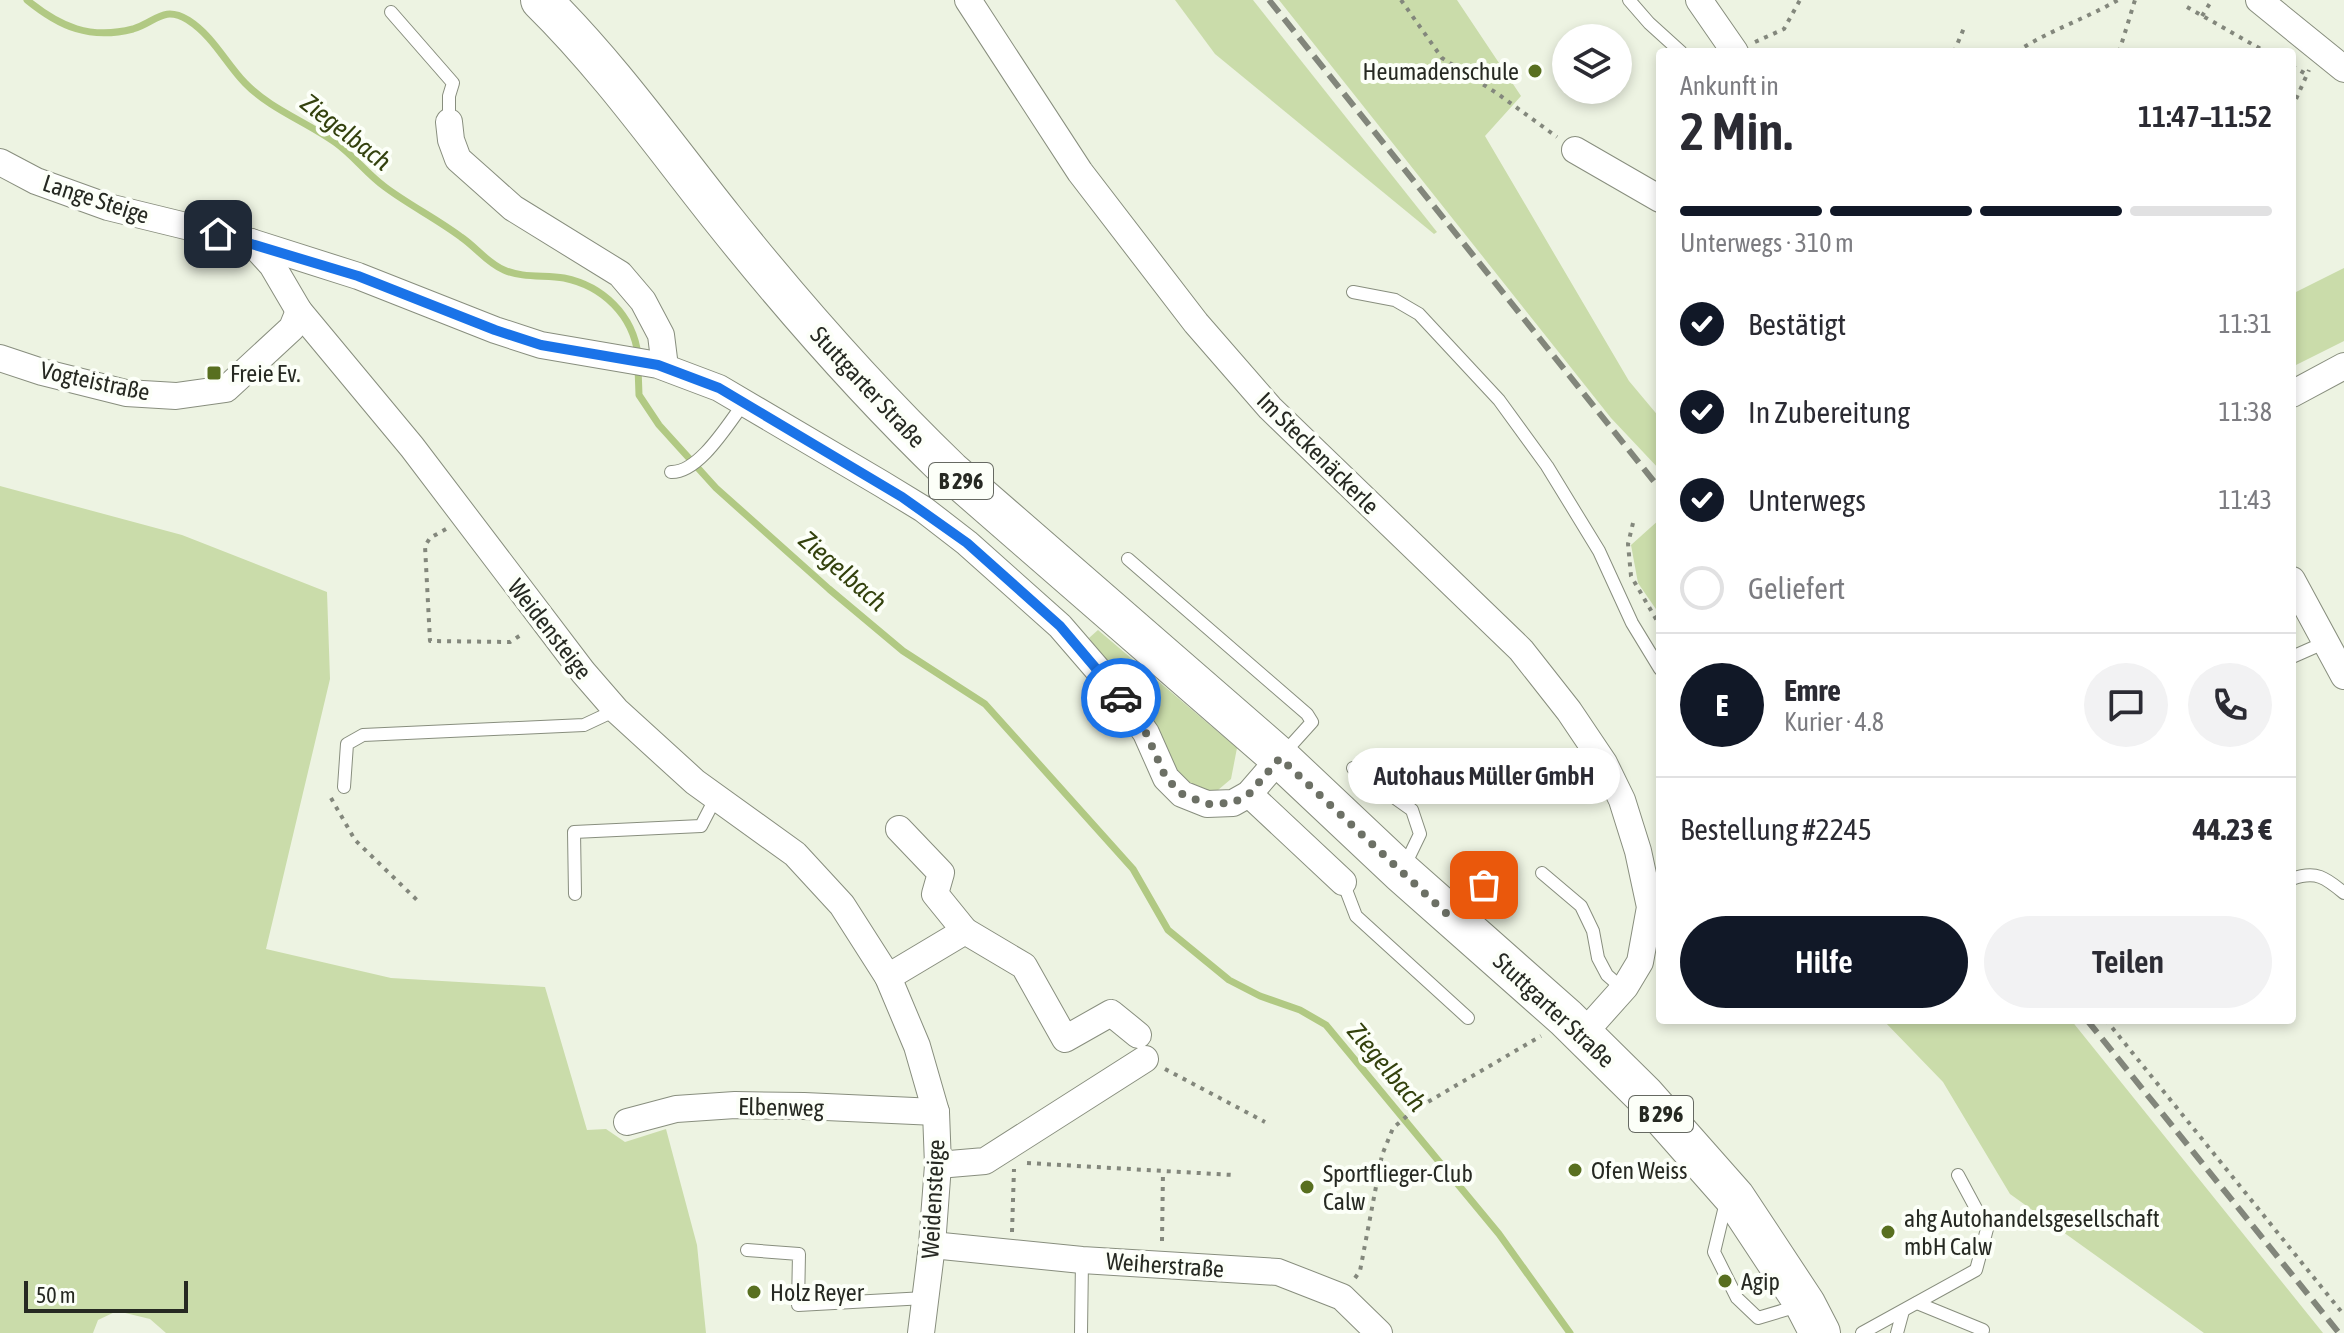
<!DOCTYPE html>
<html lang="de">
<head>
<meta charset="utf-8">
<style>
  :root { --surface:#fff; --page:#f2f2f3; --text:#2b2b33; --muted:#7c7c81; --line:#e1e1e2; --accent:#111827 }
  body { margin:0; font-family:"Asap Condensed",sans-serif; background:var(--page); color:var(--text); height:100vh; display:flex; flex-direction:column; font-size:30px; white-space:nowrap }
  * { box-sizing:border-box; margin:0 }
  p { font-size:26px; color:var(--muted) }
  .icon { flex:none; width:44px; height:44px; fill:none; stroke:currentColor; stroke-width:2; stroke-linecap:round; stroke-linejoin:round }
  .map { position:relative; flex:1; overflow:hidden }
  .panel { position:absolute; left:1656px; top:48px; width:640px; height:976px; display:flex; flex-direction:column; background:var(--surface); border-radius:8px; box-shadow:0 4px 12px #0003 }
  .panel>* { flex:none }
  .tools { position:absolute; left:1552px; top:24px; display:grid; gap:16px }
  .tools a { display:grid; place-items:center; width:80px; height:80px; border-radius:50%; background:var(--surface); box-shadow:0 4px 12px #0003; font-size:40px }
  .scale { position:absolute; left:24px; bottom:20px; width:164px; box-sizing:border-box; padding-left:8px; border:4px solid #262922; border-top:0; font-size:22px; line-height:28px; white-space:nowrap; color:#262922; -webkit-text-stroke:6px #fcfff8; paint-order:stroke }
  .pin { position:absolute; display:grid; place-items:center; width:68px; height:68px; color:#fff; margin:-34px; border-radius:16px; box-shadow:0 4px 12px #0006 }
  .courier { position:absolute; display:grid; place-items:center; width:80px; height:80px; margin:-40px; border:6px solid #1a73e8; border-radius:50%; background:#fff; color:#222; box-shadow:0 2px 10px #0007 }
  .bubble { position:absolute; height:56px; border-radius:28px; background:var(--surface); box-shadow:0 4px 12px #0003; font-size:26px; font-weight:600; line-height:56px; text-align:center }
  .overview em { font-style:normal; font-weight:600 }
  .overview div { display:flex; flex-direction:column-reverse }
  .overview { display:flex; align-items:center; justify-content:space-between; height:136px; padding:0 24px }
  h1 { font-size:52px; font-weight:600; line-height:60px }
  .bar { display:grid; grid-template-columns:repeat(4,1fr); gap:12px 8px; align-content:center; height:96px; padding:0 24px }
  .bar i { height:10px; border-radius:6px; background:var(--line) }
  .bar .current { background:var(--accent) }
  .bar p { grid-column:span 4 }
  .line { display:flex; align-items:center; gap:20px; padding:0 24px; border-top:2px solid var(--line) }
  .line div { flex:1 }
  .round { display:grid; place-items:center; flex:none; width:84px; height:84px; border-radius:42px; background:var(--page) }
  ol { padding:0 24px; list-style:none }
  li { display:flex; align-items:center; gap:24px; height:88px }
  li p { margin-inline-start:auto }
  li .icon { padding:8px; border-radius:50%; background:var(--accent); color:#fff; stroke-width:4 }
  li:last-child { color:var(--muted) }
  li i { width:44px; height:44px; border:4px solid var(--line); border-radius:50% }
  .primary-button { display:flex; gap:16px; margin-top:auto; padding:16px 24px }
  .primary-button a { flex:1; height:92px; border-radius:48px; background:var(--accent); color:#fff; font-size:32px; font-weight:600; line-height:92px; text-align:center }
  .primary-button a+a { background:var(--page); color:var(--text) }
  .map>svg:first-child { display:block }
  .green { fill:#cadcaa }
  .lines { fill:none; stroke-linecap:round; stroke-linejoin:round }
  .stream { stroke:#b1c983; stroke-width:7 }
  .lane-casing { stroke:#888e7e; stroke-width:14 }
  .street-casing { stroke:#888e7e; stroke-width:28 }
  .primary-casing { stroke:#888e7e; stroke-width:42 }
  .path { stroke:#83877c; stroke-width:4; stroke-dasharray:4 6; stroke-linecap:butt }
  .lane { stroke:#fff; stroke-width:12 }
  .street { stroke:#fff; stroke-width:26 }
  .primary { stroke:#fff; stroke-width:40 }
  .rail { stroke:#82867b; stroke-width:6; stroke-dasharray:16 8; stroke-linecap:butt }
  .done { stroke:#6c7065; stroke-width:8; stroke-dasharray:0 14.4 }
  .route { stroke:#1a73e8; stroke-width:10 }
  .poi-dot { fill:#586f1f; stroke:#fcfff8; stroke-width:3 }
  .labels { text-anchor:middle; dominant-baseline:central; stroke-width:8; stroke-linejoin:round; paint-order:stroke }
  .shield { fill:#fcfff8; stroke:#666962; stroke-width:2 }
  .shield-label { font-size:22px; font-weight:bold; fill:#262922 }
  .poi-label { font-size:24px; fill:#262922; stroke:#fcfff8; text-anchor:start }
  .street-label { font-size:24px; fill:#262922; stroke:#fcfff8 }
  .water-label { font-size:26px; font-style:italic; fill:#33410d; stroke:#fcfff8 }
</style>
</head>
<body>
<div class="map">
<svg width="2344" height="1333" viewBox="0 0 2344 1333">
  <rect width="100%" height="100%" fill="#edf3e2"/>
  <g class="green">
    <path d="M 1175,0 L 1253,0 L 1437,232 L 1434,234 L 1215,54 Z"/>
    <path d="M 1279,0 L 1457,0 L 1521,96 L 1485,136 L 1629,381 L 1660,418 L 1660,470 L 1611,418 Z"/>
    <path d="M 2344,268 L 2344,341 L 2292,367 L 2292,294 Z"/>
    <path d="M 0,486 L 182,535 L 327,592 L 330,679 L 266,949 L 391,978 L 545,987 L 587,1130 L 606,1129 L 625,1142 L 666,1129 L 697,1245 L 706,1333 L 166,1333 L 150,1319 L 117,1311 L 98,1320 L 93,1333 L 0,1333 Z"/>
    <path d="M 1660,519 L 1660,615 L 1638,583 L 1631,545 Z"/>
    <path d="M 1098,630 L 1237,748 L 1231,779 L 1218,790 L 1194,790 L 1179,777 L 1139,706 L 1089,638 Z"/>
    <path d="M 1883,1020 L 2071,1020 L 2323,1333 L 2204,1333 L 2010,1194 L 1943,1082 Z"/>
  </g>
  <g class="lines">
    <g class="stream">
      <path d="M 27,0 C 60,27 90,40 133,29 C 156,22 163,5 188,20 C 213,36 225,62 245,83 C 270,109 307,122 336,143 C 354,156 367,174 385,187 C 409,205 437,219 461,237 C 476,247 487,263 504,270 C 522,278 544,275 564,278 C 603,286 633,315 638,355"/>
      <path d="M 638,367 L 639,395 L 659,425 L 716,488 L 829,589 L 903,651 L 985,704 L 1133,869 L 1168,930 L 1229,980 L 1260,996 L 1300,1010 L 1326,1025 L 1499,1234 L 1570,1333"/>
    </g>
    <g class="lane-casing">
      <g id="lane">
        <path d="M 1629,0 L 1649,23 L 1681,52"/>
        <path d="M 391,12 L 453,83 L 449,96 L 449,122"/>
        <path d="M 1353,292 L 1395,300 L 1419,314 L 1499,400 L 1547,466 L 1599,551 L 1632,623 L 1660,669"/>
        <path d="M 671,472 C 699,473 728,424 744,403"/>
        <path d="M 1128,559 L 1307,714 L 1312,722 L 1284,753"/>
        <path d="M 2292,657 L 2326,642"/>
        <path d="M 1353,768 L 1412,810 L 1420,834 L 1405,865"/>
        <path d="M 344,787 L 347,744 L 363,735 L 584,725 L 616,710"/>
        <path d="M 1542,873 L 1581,906 L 1593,931 L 1598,958 L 1607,975 L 1623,989"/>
        <path d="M 2292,879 C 2316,870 2326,878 2344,893"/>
        <path d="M 1343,882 L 1356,916 L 1468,1018"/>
        <path d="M 575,894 L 574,832 L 701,826 L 716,797"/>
        <path d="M 1455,911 L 1484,885"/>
        <path d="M 1726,1202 L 1714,1252 L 1737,1298 L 1758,1318 L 1798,1306"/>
        <path d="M 747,1250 L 799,1254 L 798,1305 L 925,1298"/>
        <path d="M 1917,1303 L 1983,1330 L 1982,1333"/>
        <path d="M 1081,1333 L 1082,1260"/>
        <path d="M 1862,1333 L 1976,1270 L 1987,1229 L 1958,1175"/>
        <path d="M 1897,1333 L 1903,1311"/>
      </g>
    </g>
    <g class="street-casing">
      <g id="street">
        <path d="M 968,0 L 1080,172 L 1196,323 L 1270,408 L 1521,650 L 1569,711 L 1604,763 L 1622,800 L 1638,851 L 1650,907 L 1640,962 L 1625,987 L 1583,1034"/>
        <path d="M 1699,0 L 1735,52"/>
        <path d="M 2259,0 L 2344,69"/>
        <path d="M 449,122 L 451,140 L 458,159 L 485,183 L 513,208 L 620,274 L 643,301 L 661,335 L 665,367"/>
        <path d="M 1575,150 L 1660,199"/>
        <path d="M 0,162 L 36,181 L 108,207 L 251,242 L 358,276 L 495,330 L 541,345 L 658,365 L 719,388 L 882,484 L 923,509 L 967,543 L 1060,626 L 1117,692 L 1146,733 L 1166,778 L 1182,794 L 1207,804 L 1233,803 L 1249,794 L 1280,758"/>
        <path d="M 251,242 L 272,265 L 299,311 L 412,447 L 583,672 L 616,710 L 695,782 L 795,854 L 842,905 L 888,977 L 917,1046 L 936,1112 L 938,1165 L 932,1245 L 921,1333"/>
        <path d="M 0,358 L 42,372 L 126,393 L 176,396 L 226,389 L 292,328 L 299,311"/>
        <path d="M 2292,394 L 2344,366"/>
        <path d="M 2292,580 L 2344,676"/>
        <path d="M 1249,794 L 1343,882"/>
        <path d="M 899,829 L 941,873 L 935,894 L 965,931"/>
        <path d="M 888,977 L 965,931 L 1024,966 L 1065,1039 L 1111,1013 L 1138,1035"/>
        <path d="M 627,1122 L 676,1109 L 735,1105 L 804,1106 L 936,1112"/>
        <path d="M 938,1165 L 985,1161 L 1145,1059"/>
        <path d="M 932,1245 L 1082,1260 L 1278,1272 L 1342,1297 L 1379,1333"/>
      </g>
    </g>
    <g class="primary-casing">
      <path id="primary" d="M 541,0 C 609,67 664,145 723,219 C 794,308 868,392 950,471 L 1280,758 L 1401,872 L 1566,1018 L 1644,1095 L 1735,1198 L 1805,1304 L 1820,1333"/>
    </g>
    <g class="path">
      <path d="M 1401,0 L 1442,58 L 1498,94 L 1557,137"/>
      <path d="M 2187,7 L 2266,52"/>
      <path d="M 2202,16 L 2212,0"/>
      <path d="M 1755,42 L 1784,29 L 1800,0"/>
      <path d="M 1954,52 L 1964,28"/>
      <path d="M 2016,52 C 2048,31 2085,19 2118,0"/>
      <path d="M 2119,52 L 2135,0"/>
      <path d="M 2292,66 L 2306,74"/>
      <path d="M 2292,108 L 2309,70"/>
      <path d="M 1633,523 L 1628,544 L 1631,576 L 1660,626"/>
      <path d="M 446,529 L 430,538 L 425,546 L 430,641 L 510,642 L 524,633"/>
      <path d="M 331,798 L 355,840 L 419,902"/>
      <path d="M 2106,1020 L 2344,1315"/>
      <path d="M 1165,1069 L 1265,1122"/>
      <path d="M 1027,1163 L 1233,1175"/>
      <path d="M 1012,1232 L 1014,1169"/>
      <path d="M 1162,1241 L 1163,1171"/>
      <path d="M 1355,1278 L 1360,1271 L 1382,1155 L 1393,1128 L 1414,1110 L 1541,1036"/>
    </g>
    <use href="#lane" class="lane"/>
    <use href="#street" class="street"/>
    <use href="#primary" class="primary"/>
    <g class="rail">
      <path d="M 1269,0 L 1660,489"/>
      <path d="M 2087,1020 L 2339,1333"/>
    </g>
  </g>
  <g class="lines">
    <path class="done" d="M 1121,698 L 1146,733 L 1166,778 L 1182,794 L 1207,804 L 1233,803 L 1249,794 L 1280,758 L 1449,916 L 1484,885"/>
    <path class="route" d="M 218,234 L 358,276 L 495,330 L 541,345 L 658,365 L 719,388 L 902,497 L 967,543 L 1060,626 L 1121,698"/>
  </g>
  <g class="poi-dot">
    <circle cx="1535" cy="71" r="8"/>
    <rect x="206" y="365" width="16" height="16" rx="4"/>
    <circle cx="1575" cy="1170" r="8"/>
    <circle cx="1307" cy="1187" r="8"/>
    <circle cx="1888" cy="1232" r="8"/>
    <circle cx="1725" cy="1281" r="8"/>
    <circle cx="754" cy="1292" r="8"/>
  </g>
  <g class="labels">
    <g class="shield">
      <rect x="929" y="463" width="64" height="36" rx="6"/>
      <rect x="1629" y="1096" width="64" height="36" rx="6"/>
    </g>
    <g class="shield-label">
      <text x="961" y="481">B 296</text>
      <text x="1661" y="1114">B 296</text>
    </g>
    <g class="poi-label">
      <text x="1519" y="71" text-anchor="end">Heumadenschule</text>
      <text x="230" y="373">Freie Ev.</text>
      <text x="1591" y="1170">Ofen Weiss</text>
      <text x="1323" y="1173">Sportflieger-Club<tspan x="1323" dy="28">Calw</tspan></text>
      <text x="1904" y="1218">ahg Autohandelsgesellschaft<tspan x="1904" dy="28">mbH Calw</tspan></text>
      <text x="1741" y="1281">Agip</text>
      <text x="770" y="1292">Holz Reyer</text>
    </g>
    <g class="street-label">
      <text transform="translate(96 199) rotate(18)">Lange Steige</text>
      <text transform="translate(95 381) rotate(12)">Vogteistraße</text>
      <text transform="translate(868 387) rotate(47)">Stuttgarter Straße</text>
      <text transform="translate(1318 453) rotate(45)">Im Steckenäckerle</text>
      <text transform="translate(550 629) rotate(52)">Weidensteige</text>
      <text transform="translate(1554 1010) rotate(43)">Stuttgarter Straße</text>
      <text transform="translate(781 1107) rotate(1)">Elbenweg</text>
      <text transform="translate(933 1199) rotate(-87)">Weidensteige</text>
      <text transform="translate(1165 1265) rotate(4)">Weiherstraße</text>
    </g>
    <g class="water-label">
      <text transform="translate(346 132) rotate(38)">Ziegelbach</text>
      <text transform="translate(843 571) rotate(41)">Ziegelbach</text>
      <text transform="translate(1387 1067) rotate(50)">Ziegelbach</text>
    </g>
  </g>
</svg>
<div class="tools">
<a><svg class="icon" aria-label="layers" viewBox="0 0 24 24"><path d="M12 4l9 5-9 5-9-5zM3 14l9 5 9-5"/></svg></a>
</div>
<div class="scale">50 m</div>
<div class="pin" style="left:1484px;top:885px;background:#ea580c"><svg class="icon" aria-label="bag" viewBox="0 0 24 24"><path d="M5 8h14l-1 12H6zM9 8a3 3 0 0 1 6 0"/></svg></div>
<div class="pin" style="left:218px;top:234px;background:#1f2937"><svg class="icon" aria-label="home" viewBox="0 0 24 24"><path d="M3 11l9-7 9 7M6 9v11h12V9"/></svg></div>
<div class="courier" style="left:1121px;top:698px"><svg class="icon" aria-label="car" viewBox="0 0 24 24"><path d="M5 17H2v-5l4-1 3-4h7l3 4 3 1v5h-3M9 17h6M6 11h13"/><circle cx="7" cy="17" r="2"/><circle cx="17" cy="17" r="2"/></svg></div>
<div class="bubble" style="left:1348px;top:748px;width:272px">Autohaus Müller GmbH</div>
<section class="panel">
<div class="overview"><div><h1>2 Min.</h1><p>Ankunft in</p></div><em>11:47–11:52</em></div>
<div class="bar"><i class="current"></i><i class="current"></i><i class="current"></i><i></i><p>Unterwegs · 310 m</p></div>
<ol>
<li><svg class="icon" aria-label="check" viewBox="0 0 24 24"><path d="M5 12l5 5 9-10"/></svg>Bestätigt<p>11:31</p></li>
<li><svg class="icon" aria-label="check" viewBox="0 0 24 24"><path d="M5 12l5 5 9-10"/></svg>In Zubereitung<p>11:38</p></li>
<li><svg class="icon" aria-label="check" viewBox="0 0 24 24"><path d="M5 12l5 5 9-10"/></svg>Unterwegs<p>11:43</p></li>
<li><i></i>Geliefert</li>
</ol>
<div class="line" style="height:144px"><b class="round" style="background:var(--accent);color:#fff">E</b><div><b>Emre</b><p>Kurier · 4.8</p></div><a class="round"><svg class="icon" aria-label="chat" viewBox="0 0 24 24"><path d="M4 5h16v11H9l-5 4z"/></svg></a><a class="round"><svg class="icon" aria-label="phone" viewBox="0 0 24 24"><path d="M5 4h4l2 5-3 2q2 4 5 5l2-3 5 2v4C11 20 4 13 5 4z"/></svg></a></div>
<div class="line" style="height:104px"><div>Bestellung #2245</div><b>44.23 €</b></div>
<div class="primary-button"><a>Hilfe</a><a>Teilen</a></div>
</section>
</div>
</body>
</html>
